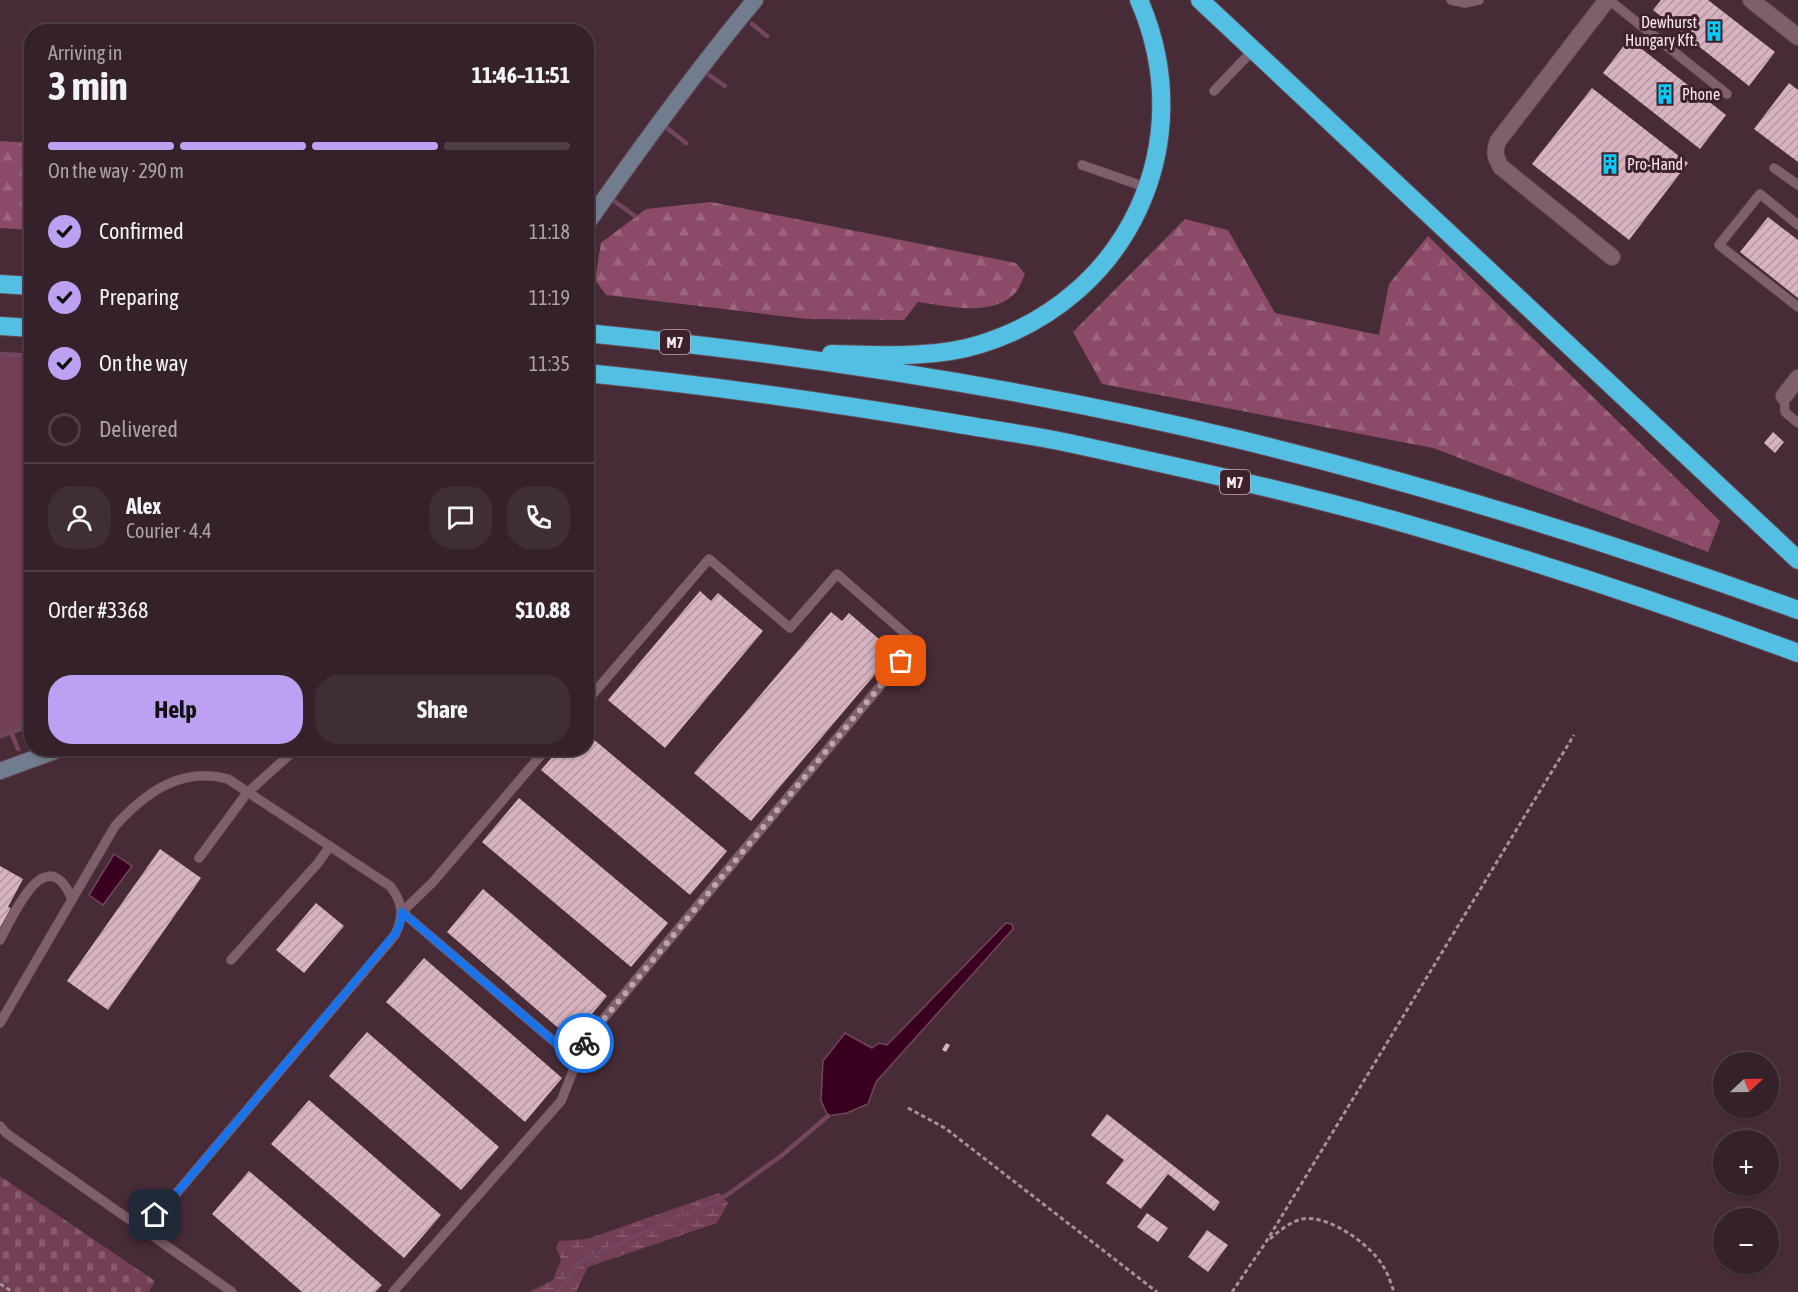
<!DOCTYPE html>
<html lang="en">
<head>
<meta charset="utf-8">
<style>
  :root { --surface:#352129; --page:#402e35; --text:#f1f3f6; --muted:#aaa3a8; --line:#4f3e46; --accent:#bca0f2 }
  body { margin:0; font-family:"Asap Condensed",sans-serif; background:var(--page); color:var(--text); height:100vh; display:flex; flex-direction:column; font-size:22px; white-space:nowrap }
  * { box-sizing:border-box; margin:0 }
  p { font-size:20px; color:var(--muted) }
  .icon { flex:none; width:33px; height:33px; fill:none; stroke:currentColor; stroke-width:2; stroke-linecap:round; stroke-linejoin:round }
  .map { position:relative; flex:1; overflow:hidden }
  .details { position:absolute; left:24px; top:24px; width:570px; height:732px; display:flex; flex-direction:column; background:var(--surface); border-radius:24px; box-shadow:0 2px 4px #0004,0 0 0 2px var(--line) }
  .details>* { flex:none }
  .needle { width:39px; rotate:68deg }
  .controls { position:absolute; left:1713px; top:1052px; display:grid; gap:12px }
  .controls a { display:grid; place-items:center; width:66px; height:66px; border-radius:50%; background:var(--surface); box-shadow:0 2px 4px #0004,0 0 0 2px var(--line); font-size:30px }
  .pin { position:absolute; display:grid; place-items:center; width:51px; height:51px; color:#fff; margin:-26px; border-radius:12px; box-shadow:0 3px 9px #0006 }
  .courier { position:absolute; display:grid; place-items:center; width:60px; height:60px; margin:-30px; border:4px solid #1a73e8; border-radius:50%; background:#fff; color:#222; box-shadow:0 2px 8px #0007 }
  .summary em { font-style:normal; font-weight:700 }
  .summary div { display:flex; flex-direction:column-reverse }
  .summary { display:flex; align-items:center; justify-content:space-between; height:102px; padding:0 24px }
  h1 { font-size:39px; font-weight:700; line-height:45px }
  .bar { display:grid; grid-template-columns:repeat(4,1fr); gap:9px 6px; align-content:center; height:72px; padding:0 24px }
  .bar i { height:8px; border-radius:4px; background:var(--line) }
  .bar .selected { background:var(--accent) }
  .bar p { grid-column:span 4 }
  .line { display:flex; align-items:center; gap:15px; padding:0 24px; border-top:2px solid var(--line) }
  .line div { flex:1 }
  .round { display:grid; place-items:center; flex:none; width:63px; height:63px; border-radius:24px; background:var(--page) }
  ol { padding:0 24px; list-style:none }
  li { display:flex; align-items:center; gap:18px; height:66px }
  li p { margin-inline-start:auto }
  li .icon { padding:6px; border-radius:50%; background:var(--accent); color:#111; stroke-width:4 }
  li:last-child { color:var(--muted) }
  li i { width:33px; height:33px; border:3px solid var(--line); border-radius:50% }
  .primary-button { display:flex; gap:12px; margin-top:auto; padding:12px 24px }
  .primary-button a { flex:1; height:69px; border-radius:24px; background:var(--accent); color:#111; font-size:24px; font-weight:700; line-height:69px; text-align:center }
  .primary-button a+a { background:var(--page); color:var(--text) }
  .map>svg:first-child { display:block }
  .green { fill:#723f55 }
  .forest { fill:url(#forest-firs) }
  .wetland { fill:url(#wetland-marsh) }
  .cemetery { fill:url(#cemetery-stones) }
  .water { fill:#390020; stroke:#73455e; stroke-width:1.5 }
  .lines { fill:none; stroke-linecap:round; stroke-linejoin:round }
  .stream { stroke:#73455e; stroke-width:4.5 }
  .building { fill:url(#building-hatch) }
  .service-casing { stroke:#624a55; stroke-width:10 }
  .minor-casing { stroke:#624a55; stroke-width:18 }
  .secondary-casing { stroke:#624a55; stroke-width:18 }
  .motorway-casing { stroke:#624a55; stroke-width:20 }
  .path { stroke:#a79099; stroke-width:3; stroke-dasharray:4.5 3; stroke-linecap:butt }
  .service { stroke:#7f5f6c; stroke-width:9 }
  .minor { stroke:#7f5f6c; stroke-width:16 }
  .secondary { stroke:#727c8f; stroke-width:16 }
  .motorway { stroke:#53bfe2; stroke-width:18 }
  .done { stroke:#bba6af; stroke-width:6; stroke-dasharray:0 10.8 }
  .route { stroke:#1a73e8; stroke-width:8 }
  .labels { text-anchor:middle; dominant-baseline:central; stroke-width:6; stroke-linejoin:round; paint-order:stroke }
  .shield { fill:#3d222d; stroke:#c1acb5; stroke-width:1.5 }
  .shield-label { font-size:15px; font-weight:bold; fill:#fae7ef }
  .poi-label { font-size:16px; fill:#fae7ef; stroke:#3d222d; text-anchor:start }
</style>
</head>
<body>
<div class="map">
<svg width="1798" height="1292" viewBox="0 0 1798 1292">
  <defs>
    <pattern id="forest-firs" width="22" height="20" patternUnits="userSpaceOnUse" patternTransform="scale(1.5)"><rect width="22" height="20" fill="#8b4b68"/><path d="M5 1l3.5 6h-7zM16 11l3.5 6h-7z" fill="#9c657e"/></pattern>
    <pattern id="wetland-marsh" width="20" height="14" patternUnits="userSpaceOnUse" patternTransform="scale(1.5)"><rect width="20" height="14" fill="#723f55"/><path d="M1 5h8M5 5V1M11 12h8M15 12V8" fill="none" stroke="#875b6e"/></pattern>
    <pattern id="cemetery-stones" width="16" height="16" patternUnits="userSpaceOnUse" patternTransform="scale(1.5)"><rect width="16" height="16" fill="#723f55"/><path d="M2 7V4a2 2 0 0 1 4 0v3zM10 15v-3a2 2 0 0 1 4 0v3z" fill="#875b6e"/></pattern>
    <pattern id="building-hatch" width="6" height="6" patternUnits="userSpaceOnUse" patternTransform="scale(1.5)"><rect width="6" height="6" fill="#d7b3c1"/><path d="M-1 1l2-2M0 6l6-6M5 7l2-2" fill="none" stroke="#b498a3"/></pattern>
  </defs>
  <rect width="100%" height="100%" fill="#472c37"/>
  <path class="green" d="M 0,354 L 32,356 L 31,725 L 0,736 Z"/>
  <g class="forest">
    <path d="M 0,141 L 31,143 L 31,230 L 0,228 Z"/>
    <path d="M 711,202 L 1016,263 L 1025,274 C 1023,279 1020,286 1017,291 C 995,318 947,306 918,302 L 904,320 L 807,319 L 606,295 L 595,280 L 601,243 L 646,209 Z"/>
    <path d="M 1185,219 L 1228,230 L 1275,313 L 1379,335 L 1389,284 L 1428,236 L 1720,521 L 1708,552 L 1433,448 L 1102,384 L 1073,332 Z"/>
  </g>
  <path class="wetland" d="M 719,1193 L 728,1203 L 717,1223 L 588,1267 L 576,1292 L 529,1292 L 553,1280 L 561,1259 L 556,1248 L 559,1241 L 587,1239 Z"/>
  <path class="cemetery" d="M 0,1176 L 155,1281 L 149,1292 L 0,1292 Z"/>
  <g class="water">
    <path d="M 114,854 L 132,866 L 103,905 L 89,895 Z"/>
    <path d="M 1006,923 L 1012,924 L 1013,929 L 876,1082 L 868,1104 L 847,1113 L 828,1116 L 821,1101 L 823,1061 L 845,1033 L 872,1048 L 879,1043 L 887,1045 Z"/>
  </g>
  <g class="lines">
    <g class="stream">
      <path d="M 752,24 L 767,36"/>
      <path d="M 709,75 L 725,86"/>
      <path d="M 667,128 L 686,143"/>
      <path d="M 586,196 L 590,199"/>
      <path d="M 614,201 L 635,216"/>
      <path d="M 0,354 L 32,356"/>
      <path d="M 11,732 L 18,749"/>
      <path d="M 0,736 L 32,725"/>
      <path d="M 556,1292 C 567,1285 571,1270 581,1261 L 727,1195 L 781,1156 L 828,1116"/>
    </g>
  </g>
  <g class="building">
    <path d="M 1661,0 L 1708,0 L 1775,52 L 1749,86 L 1653,10 Z"/>
    <path d="M 1629,39 L 1726,115 L 1700,149 L 1603,73 Z"/>
    <path d="M 1789,83 L 1798,90 L 1798,162 L 1754,129 Z"/>
    <path d="M 1592,88 L 1688,163 L 1629,240 L 1532,164 Z"/>
    <path d="M 1768,217 L 1798,240 L 1798,298 L 1740,252 Z"/>
    <path d="M 1773,432 L 1784,442 L 1775,453 L 1764,443 Z"/>
    <path d="M 700,591 L 711,601 L 718,593 L 763,631 L 665,748 L 608,700 Z"/>
    <path d="M 831,612 L 842,621 L 849,613 L 894,652 L 751,821 L 694,773 Z"/>
    <path d="M 586,733 L 727,851 L 690,895 L 541,770 L 560,748 L 586,748 Z"/>
    <path d="M 519,798 L 668,923 L 631,967 L 482,842 Z"/>
    <path d="M 160,849 L 201,878 L 108,1010 L 67,981 Z"/>
    <path d="M 0,866 L 23,879 L 8,907 L 11,908 L 0,928 Z"/>
    <path d="M 483,889 L 607,996 L 571,1039 L 447,932 Z"/>
    <path d="M 316,903 L 344,926 L 304,973 L 276,950 Z"/>
    <path d="M 424,958 L 562,1078 L 525,1122 L 386,1002 Z"/>
    <path d="M 367,1032 L 499,1147 L 461,1190 L 329,1076 Z"/>
    <path d="M 946,1043 L 950,1045 L 946,1052 L 942,1050 Z"/>
    <path d="M 309,1100 L 441,1215 L 404,1258 L 271,1144 Z"/>
    <path d="M 1107,1114 L 1220,1202 L 1214,1211 L 1168,1174 L 1141,1209 L 1106,1183 L 1124,1160 L 1091,1135 Z"/>
    <path d="M 249,1171 L 382,1285 L 375,1292 L 302,1292 L 212,1214 Z"/>
    <path d="M 1147,1213 L 1168,1228 L 1158,1242 L 1137,1227 Z"/>
    <path d="M 1207,1230 L 1228,1245 L 1208,1272 L 1188,1257 Z"/>
  </g>
  <g class="lines">
    <g class="service-casing">
      <g id="service">
        <path d="M 1451,0 L 1465,3 L 1479,0"/>
        <path d="M 1609,0 L 1727,94"/>
        <path d="M 1214,91 L 1253,50"/>
        <path d="M 1082,165 L 1148,188"/>
        <path d="M 1774,168 L 1798,185"/>
        <path d="M 1798,225 L 1760,194 L 1719,245 L 1798,307"/>
        <path d="M 1784,396 L 1785,412 L 1798,423"/>
        <path d="M 547,748 L 433,882 L 402,912 L 578,1062"/>
        <path d="M 199,858 L 247,793 L 297,748"/>
        <path d="M 0,940 C 13,916 46,838 72,899"/>
        <path d="M 231,960 L 318,863 L 330,846"/>
        <path d="M 0,1023 L 115,826 C 145,793 181,766 228,779 L 390,886 C 403,902 404,916 395,935 L 169,1202 L 140,1227 L 6,1133 L 0,1126"/>
        <path d="M 140,1227 L 232,1292"/>
        <path d="M 393,1292 L 561,1101 L 585,1041 L 916,643 L 837,574 L 790,628 L 709,559 L 586,702"/>
      </g>
    </g>
    <g class="minor-casing">
      <g id="minor">
        <path d="M 1607,0 L 1498,141 C 1494,152 1495,157 1501,167 L 1612,257"/>
        <path d="M 1751,0 L 1798,37"/>
        <path d="M 1784,396 L 1798,378"/>
      </g>
    </g>
    <g class="secondary-casing">
      <g id="secondary">
        <path d="M 586,225 C 640,148 695,72 755,0"/>
        <path d="M 0,771 L 63,748"/>
      </g>
    </g>
    <g class="motorway-casing">
      <g id="motorway">
        <path d="M 1200,0 L 1798,560"/>
        <path d="M 0,284 L 32,286"/>
        <path d="M 0,326 L 32,328"/>
        <path d="M 586,333 C 806,355 1026,388 1241,440 C 1430,486 1616,544 1798,610"/>
        <path d="M 831,354 C 880,355 934,359 981,344 C 1129,298 1201,142 1139,0"/>
        <path d="M 586,373 C 707,385 827,402 947,422 C 986,429 1025,434 1064,442 C 1174,466 1285,490 1393,520 C 1530,559 1665,604 1798,653"/>
      </g>
    </g>
    <g class="path">
      <path d="M 908,1108 L 945,1128 L 1157,1292"/>
      <path d="M 1270,1239 C 1279,1231 1290,1222 1302,1219 C 1328,1214 1370,1244 1383,1266 C 1388,1273 1391,1284 1394,1292"/>
      <path d="M 0,1284 L 13,1292"/>
      <path d="M 1232,1292 L 1266,1242 L 1574,735"/>
    </g>
    <use href="#service" class="service"/>
    <use href="#minor" class="minor"/>
    <use href="#secondary" class="secondary"/>
    <use href="#motorway" class="motorway"/>
  </g>
  <g class="lines">
    <path class="done" d="M 584,1043 L 901,661"/>
    <path class="route" d="M 155,1215 L 169,1202 L 395,934 L 400,924 L 402,912 L 578,1062 L 584,1043"/>
  </g>
  <defs>
    <g id="building-bare" transform="scale(1.62)"><path d="M-4-6H4V6H1V3H-1V6H-4ZM-2.5-4.3h1.7v1.8h-1.7ZM.8-4.3h1.7v1.8H.8ZM-2.5-1h1.7V.8h-1.7ZM.8-1h1.7V.8H.8Z" fill="#08cbf9" stroke="#3d222d" stroke-width="2.5" paint-order="stroke"/></g>
  </defs>
  <g fill-rule="evenodd">
    <use href="#building-bare" x="1714" y="31"/>
    <use href="#building-bare" x="1665" y="94"/>
    <use href="#building-bare" x="1610" y="164"/>
  </g>
  <g class="labels">
    <g class="shield">
      <rect x="660" y="330" width="30" height="24" rx="4.5"/>
      <rect x="1220" y="470" width="30" height="24" rx="4.5"/>
    </g>
    <g class="shield-label">
      <text x="675" y="342">M7</text>
      <text x="1235" y="482">M7</text>
    </g>
    <g class="poi-label">
      <text x="1697" y="22" text-anchor="end">Dewhurst<tspan x="1697" dy="18">Hungary Kft.</tspan></text>
      <text x="1682" y="94">Phone</text>
      <text x="1627" y="164">Pro-Hand</text>
    </g>
  </g>
</svg>
<div class="controls">
<a><svg class="needle" viewBox="-14 -14 28 28"><path d="M0-13l5 13h-10z" fill="#e53935"/><path d="M0 13l5-13h-10z" fill="#aaa3a8"/></svg></a>
<a>+</a>
<a>−</a>
</div>
<div class="pin" style="left:901px;top:661px;background:#ea580c"><svg class="icon" aria-label="bag" viewBox="0 0 24 24"><path d="M5 8h14l-1 12H6zM9 8a3 3 0 0 1 6 0"/></svg></div>
<div class="pin" style="left:155px;top:1215px;background:#1f2937"><svg class="icon" aria-label="home" viewBox="0 0 24 24"><path d="M3 11l9-7 9 7M6 9v11h12V9"/></svg></div>
<div class="courier" style="left:584px;top:1043px"><svg class="icon" aria-label="bike" viewBox="0 0 24 24"><circle cx="6" cy="16" r="4"/><circle cx="18" cy="16" r="4"/><path d="M6 16l4-8h5l3 8M10 8l3 8H6M13 5h3"/></svg></div>
<section class="details">
<div class="summary"><div><h1>3 min</h1><p>Arriving in</p></div><em>11:46–11:51</em></div>
<div class="bar"><i class="selected"></i><i class="selected"></i><i class="selected"></i><i></i><p>On the way · 290 m</p></div>
<ol>
<li><svg class="icon" aria-label="check" viewBox="0 0 24 24"><path d="M5 12l5 5 9-10"/></svg>Confirmed<p>11:18</p></li>
<li><svg class="icon" aria-label="check" viewBox="0 0 24 24"><path d="M5 12l5 5 9-10"/></svg>Preparing<p>11:19</p></li>
<li><svg class="icon" aria-label="check" viewBox="0 0 24 24"><path d="M5 12l5 5 9-10"/></svg>On the way<p>11:35</p></li>
<li><i></i>Delivered</li>
</ol>
<div class="line" style="height:108px"><a class="round"><svg class="icon" aria-label="person" viewBox="0 0 24 24"><circle cx="12" cy="8" r="4"/><path d="M4 21q1-7 8-7t8 7"/></svg></a><div><b>Alex</b><p>Courier · 4.4</p></div><a class="round"><svg class="icon" aria-label="chat" viewBox="0 0 24 24"><path d="M4 5h16v11H9l-5 4z"/></svg></a><a class="round"><svg class="icon" aria-label="phone" viewBox="0 0 24 24"><path d="M5 4h4l2 5-3 2q2 4 5 5l2-3 5 2v4C11 20 4 13 5 4z"/></svg></a></div>
<div class="line" style="height:78px"><div>Order #3368</div><b>$10.88</b></div>
<div class="primary-button"><a>Help</a><a>Share</a></div>
</section>
</div>
</body>
</html>
